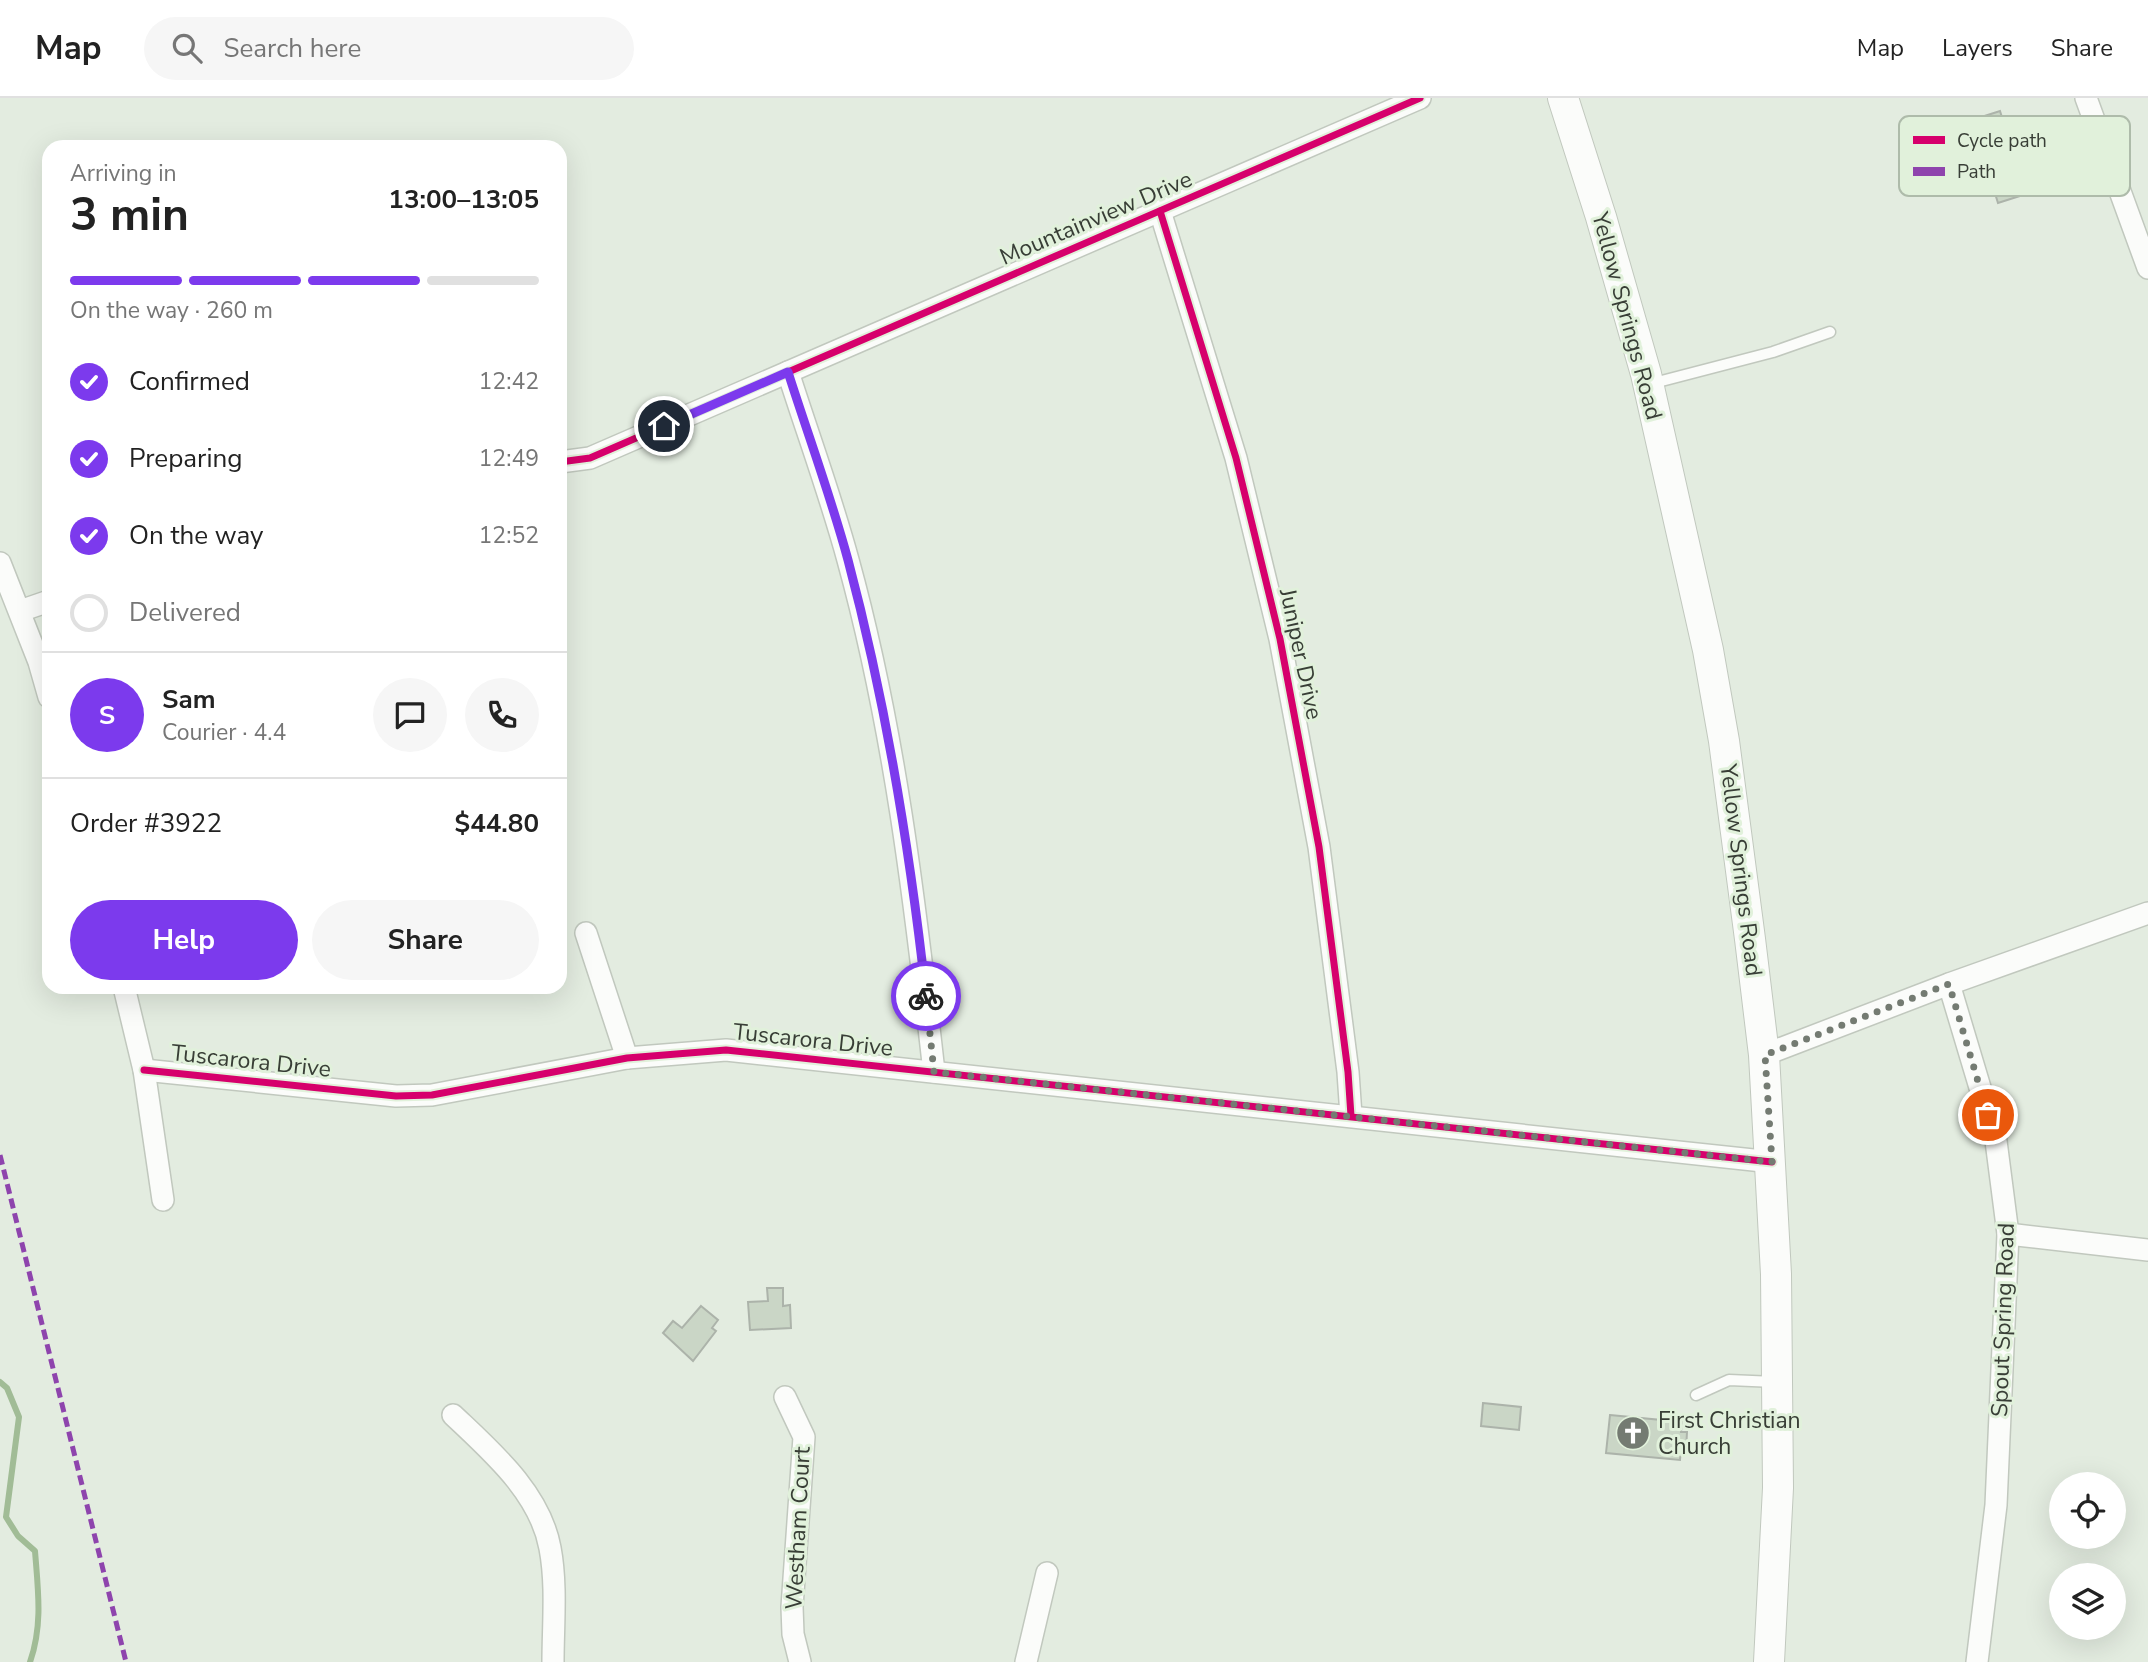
<!DOCTYPE html>
<html lang="en">
<head>
<meta charset="utf-8">
<style>
  :root { --surface:#fff; --page:#f6f6f6; --text:#222; --muted:#767676; --line:#e0e0e0; --accent:#7c3aed }
  body { margin:0; font-family:"Nunito Sans",sans-serif; background:var(--page); color:var(--text); height:100vh; display:flex; flex-direction:column; font-size:26px; white-space:nowrap }
  * { box-sizing:border-box; margin:0 }
  p { font-size:23px; color:var(--muted) }
  .icon { flex:none; width:38px; height:38px; fill:none; stroke:currentColor; stroke-width:2; stroke-linecap:round; stroke-linejoin:round }
  .map { position:relative; flex:1; overflow:hidden }
  .details { position:absolute; left:42px; top:42px; width:525px; height:854px; display:flex; flex-direction:column; background:var(--surface); border-radius:21px; box-shadow:0 7px 28px #0002 }
  .details>* { flex:none }
  .buttons { position:absolute; left:2049px; top:1374px; display:grid; gap:14px }
  .buttons a { display:grid; place-items:center; width:77px; height:77px; border-radius:50%; background:var(--surface); box-shadow:0 7px 28px #0002; font-size:35px }
  .pin { position:absolute; display:grid; place-items:center; width:60px; height:60px; color:#fff; margin:-30px; border:4px solid #fff; border-radius:50%; box-shadow:0 2px 7px #0007 }
  .courier { position:absolute; display:grid; place-items:center; width:70px; height:70px; margin:-35px; border:5px solid #7c3aed; border-radius:50%; background:#fff; color:#222; box-shadow:0 2px 9px #0007 }
  .overview em { font-style:normal; font-weight:700 }
  .overview div { display:flex; flex-direction:column-reverse }
  .overview { display:flex; align-items:center; justify-content:space-between; height:119px; padding:0 28px }
  h1 { font-size:46px; font-weight:700; line-height:52px }
  .bar { display:grid; grid-template-columns:repeat(4,1fr); gap:10px 7px; align-content:center; height:84px; padding:0 28px }
  .bar i { height:9px; border-radius:5px; background:var(--line) }
  .bar .selected { background:var(--accent) }
  .bar p { grid-column:span 4 }
  .line { display:flex; align-items:center; gap:18px; padding:0 28px; border-top:2px solid var(--line) }
  .line div { flex:1 }
  .round { display:grid; place-items:center; flex:none; width:74px; height:74px; border-radius:37px; background:var(--page) }
  ol { padding:0 28px; list-style:none }
  li { display:flex; align-items:center; gap:21px; height:77px }
  li p { margin-inline-start:auto }
  li .icon { padding:7px; border-radius:50%; background:var(--accent); color:#fff; stroke-width:4 }
  li:last-child { color:var(--muted) }
  li i { width:38px; height:38px; border:4px solid var(--line); border-radius:50% }
  .primary-button { display:flex; gap:14px; margin-top:auto; padding:14px 28px }
  .primary-button a { flex:1; height:80px; border-radius:42px; background:var(--accent); color:#fff; font-size:28px; font-weight:700; line-height:80px; text-align:center }
  .primary-button a+a { background:var(--page); color:var(--text) }
  header { display:flex; align-items:center; gap:42px; box-sizing:border-box; height:98px; padding:0 35px; background:var(--surface); border-bottom:2px solid var(--line) }
  header strong { font-size:33px }
  nav { display:flex; gap:38px; margin-inline-start:auto; font-size:24px }
  .search { width:490px; height:63px; background:var(--page); display:flex; align-items:center; gap:18px; box-sizing:border-box; padding:0 24px; border-radius:38px; color:var(--muted); font-size:26px }
  .map>svg:first-child { display:block }
  .lines { fill:none; stroke-linecap:round; stroke-linejoin:round }
  .stream { stroke:#a1bc96; stroke-width:6 }
  .building { fill:#cad6c6; stroke:#acb3aa; stroke-width:2 }
  .lane-casing { stroke:#c1c8be; stroke-width:13 }
  .street-casing { stroke:#c1c8be; stroke-width:24 }
  .secondary-casing { stroke:#c1c8be; stroke-width:32 }
  .lane { stroke:#fbfcfa; stroke-width:10 }
  .street { stroke:#fbfcfa; stroke-width:21 }
  .secondary { stroke:#fbfcfa; stroke-width:30 }
  .quiet { stroke:#8e44ad; stroke-width:5; stroke-dasharray:10 5; stroke-linecap:butt }
  .cycleway-casing { stroke:#e1f1db; stroke-width:11 }
  .cycleway { stroke:#d6006c; stroke-width:7 }
  .done { stroke:#747b72; stroke-width:7; stroke-dasharray:0 12.6 }
  .route { stroke:#7c3aed; stroke-width:9 }
  .labels { text-anchor:middle; dominant-baseline:central; stroke-width:6; stroke-linejoin:round; paint-order:stroke }
  .street-label { font-size:23px; fill:#383e36; stroke:#e1f1db }
  .poi-label { font-size:23px; fill:#383e36; stroke:#e1f1db; text-anchor:start }
  .key { fill:#e1f1db; stroke:#aebbaa; stroke-width:2 }
  .key-label { font-size:19px; fill:#383e36 }
</style>
</head>
<body>
<header>
<strong>Map</strong>
<div class="search"><svg class="icon" aria-label="search" viewBox="0 0 24 24"><circle cx="10" cy="10" r="6"/><path d="M15 15l6 6"/></svg>Search here</div>
<nav><a>Map</a><a>Layers</a><a>Share</a></nav>
</header>
<div class="map">
<svg width="2148" height="1564" viewBox="0 0 2148 1564">
  <rect width="100%" height="100%" fill="#e3ece0"/>
  <g class="lines">
    <path class="stream" d="M 0,1284 L 7,1290 L 19,1319 L 6,1419 L 18,1438 L 35,1453 C 38,1492 43,1527 30,1564"/>
  </g>
  <g class="building">
    <path d="M 2000,13 L 2026,96 L 1998,105 L 1972,22 Z"/>
    <path d="M 767,1190 L 783,1190 L 783,1208 L 790,1207 L 791,1230 L 750,1232 L 748,1204 L 768,1203 Z"/>
    <path d="M 701,1208 L 718,1222 L 712,1230 L 716,1233 L 693,1263 L 663,1235 L 673,1223 L 682,1230 Z"/>
    <path d="M 1483,1305 L 1521,1309 L 1519,1332 L 1481,1328 Z"/>
    <path d="M 1610,1317 L 1682,1324 L 1681,1334 L 1687,1334 L 1686,1352 L 1681,1351 L 1680,1362 L 1606,1355 Z"/>
  </g>
  <g class="lines">
    <g class="lane-casing">
      <g id="lane">
        <path d="M 1650,286 L 1773,254 L 1830,234"/>
        <path d="M 1696,1297 L 1729,1282 L 1775,1284"/>
      </g>
    </g>
    <g class="street-casing">
      <g id="street">
        <path d="M 2086,0 L 2148,170"/>
        <path d="M 1160,113 L 1236,360 L 1280,541 L 1319,749 L 1348,974 L 1351,1018"/>
        <path d="M 788,274 C 808,337 831,399 848,462 C 894,629 915,803 934,974"/>
        <path d="M 560,364 L 590,360 L 1420,0"/>
        <path d="M 0,465 L 39,564 L 49,599"/>
        <path d="M 20,513 L 49,503"/>
        <path d="M 586,835 L 627,960"/>
        <path d="M 1949,886 L 1996,1043 L 2008,1136 L 1996,1407 L 1977,1564"/>
        <path d="M 124,889 L 144,972 L 163,1102"/>
        <path d="M 1764,957 L 1949,886 L 2148,815"/>
        <path d="M 144,972 L 396,998 L 432,997 L 627,960 L 726,952 L 1772,1064"/>
        <path d="M 2008,1136 L 2148,1152"/>
        <path d="M 785,1299 L 804,1339 L 792,1509 L 793,1536 L 800,1564"/>
        <path d="M 453,1317 C 492,1354 540,1395 550,1450 C 557,1487 553,1527 553,1564"/>
        <path d="M 1026,1564 L 1047,1475"/>
      </g>
    </g>
    <g class="secondary-casing">
      <path id="secondary" d="M 1563,0 L 1601,119 L 1646,276 L 1708,552 L 1724,643 L 1750,841 L 1764,957 L 1776,1176 L 1778,1390 L 1769,1564"/>
    </g>
    <use href="#lane" class="lane"/>
    <use href="#street" class="street"/>
    <use href="#secondary" class="secondary"/>
    <path class="quiet" d="M 0,1057 L 126,1564"/>
    <g class="cycleway-casing">
      <g id="cycleway">
        <path d="M 1160,113 L 1236,360 L 1280,541 L 1319,749 L 1348,974 L 1351,1018"/>
        <path d="M 560,364 L 590,360 L 1420,0"/>
        <path d="M 144,972 L 396,998 L 432,997 L 627,960 L 726,952 L 1772,1064"/>
      </g>
    </g>
    <use href="#cycleway" class="cycleway"/>
  </g>
  <g class="lines">
    <path class="done" d="M 926,898 L 934,974 L 1772,1064 L 1765,957 L 1949,886 L 1988,1017"/>
    <path class="route" d="M 664,328 L 788,274 C 808,337 831,399 848,462 C 886,605 910,752 926,898"/>
  </g>
  <defs>
    <g id="church-disc" transform="scale(1.75)"><circle r="9.5" fill="#747b72" stroke="#e1f1db"/><path d="M-1.2-6h2.4v3.5h3.3v2.4h-3.3V6h-2.4V-.1h-3.3v-2.4h3.3Z" fill="#fff"/></g>
  </defs>
  <g fill-rule="evenodd">
    <use href="#church-disc" x="1633" y="1335"/>
  </g>
  <g class="labels">
    <g class="street-label">
      <text transform="translate(1096 120) rotate(-23)">Mountainview Drive</text>
      <text transform="translate(1627 218) rotate(75)">Yellow Springs Road</text>
      <text transform="translate(1301 556) rotate(78)">Juniper Drive</text>
      <text transform="translate(1741 772) rotate(83)">Yellow Springs Road</text>
      <text transform="translate(813 942) rotate(6)">Tuscarora Drive</text>
      <text transform="translate(251 963) rotate(6)">Tuscarora Drive</text>
      <text transform="translate(2003 1222) rotate(-88)">Spout Spring Road</text>
      <text transform="translate(798 1430) rotate(-87)">Westham Court</text>
    </g>
    <g class="poi-label">
      <text x="1658" y="1322">First Christian<tspan x="1658" dy="26">Church</tspan></text>
    </g>
  </g>
  <rect x="1899" y="18" width="231" height="80" rx="10" class="key"/>
  <rect x="1913" y="38" width="32" height="8" fill="#d6006c"/>
  <rect x="1913" y="69" width="32" height="9" fill="#8e44ad"/>
  <g class="key-label">
    <text x="1957" y="49">Cycle path</text>
    <text x="1957" y="80">Path</text>
  </g>
</svg>
<div class="buttons">
<a><svg class="icon" aria-label="locate" viewBox="0 0 24 24"><circle cx="12" cy="12" r="6"/><path d="M12 2v4M12 18v4M2 12h4M18 12h4"/></svg></a>
<a><svg class="icon" aria-label="layers" viewBox="0 0 24 24"><path d="M12 4l9 5-9 5-9-5zM3 14l9 5 9-5"/></svg></a>
</div>
<div class="pin" style="left:1988px;top:1017px;background:#ea580c"><svg class="icon" aria-label="bag" viewBox="0 0 24 24"><path d="M5 8h14l-1 12H6zM9 8a3 3 0 0 1 6 0"/></svg></div>
<div class="pin" style="left:664px;top:328px;background:#1f2937"><svg class="icon" aria-label="home" viewBox="0 0 24 24"><path d="M3 11l9-7 9 7M6 9v11h12V9"/></svg></div>
<div class="courier" style="left:926px;top:898px"><svg class="icon" aria-label="bike" viewBox="0 0 24 24"><circle cx="6" cy="16" r="4"/><circle cx="18" cy="16" r="4"/><path d="M6 16l4-8h5l3 8M10 8l3 8H6M13 5h3"/></svg></div>
<section class="details">
<div class="overview"><div><h1>3 min</h1><p>Arriving in</p></div><em>13:00–13:05</em></div>
<div class="bar"><i class="selected"></i><i class="selected"></i><i class="selected"></i><i></i><p>On the way · 260 m</p></div>
<ol>
<li><svg class="icon" aria-label="check" viewBox="0 0 24 24"><path d="M5 12l5 5 9-10"/></svg>Confirmed<p>12:42</p></li>
<li><svg class="icon" aria-label="check" viewBox="0 0 24 24"><path d="M5 12l5 5 9-10"/></svg>Preparing<p>12:49</p></li>
<li><svg class="icon" aria-label="check" viewBox="0 0 24 24"><path d="M5 12l5 5 9-10"/></svg>On the way<p>12:52</p></li>
<li><i></i>Delivered</li>
</ol>
<div class="line" style="height:126px"><b class="round" style="background:var(--accent);color:#fff">S</b><div><b>Sam</b><p>Courier · 4.4</p></div><a class="round"><svg class="icon" aria-label="chat" viewBox="0 0 24 24"><path d="M4 5h16v11H9l-5 4z"/></svg></a><a class="round"><svg class="icon" aria-label="phone" viewBox="0 0 24 24"><path d="M5 4h4l2 5-3 2q2 4 5 5l2-3 5 2v4C11 20 4 13 5 4z"/></svg></a></div>
<div class="line" style="height:91px"><div>Order #3922</div><b>$44.80</b></div>
<div class="primary-button"><a>Help</a><a>Share</a></div>
</section>
</div>
</body>
</html>
